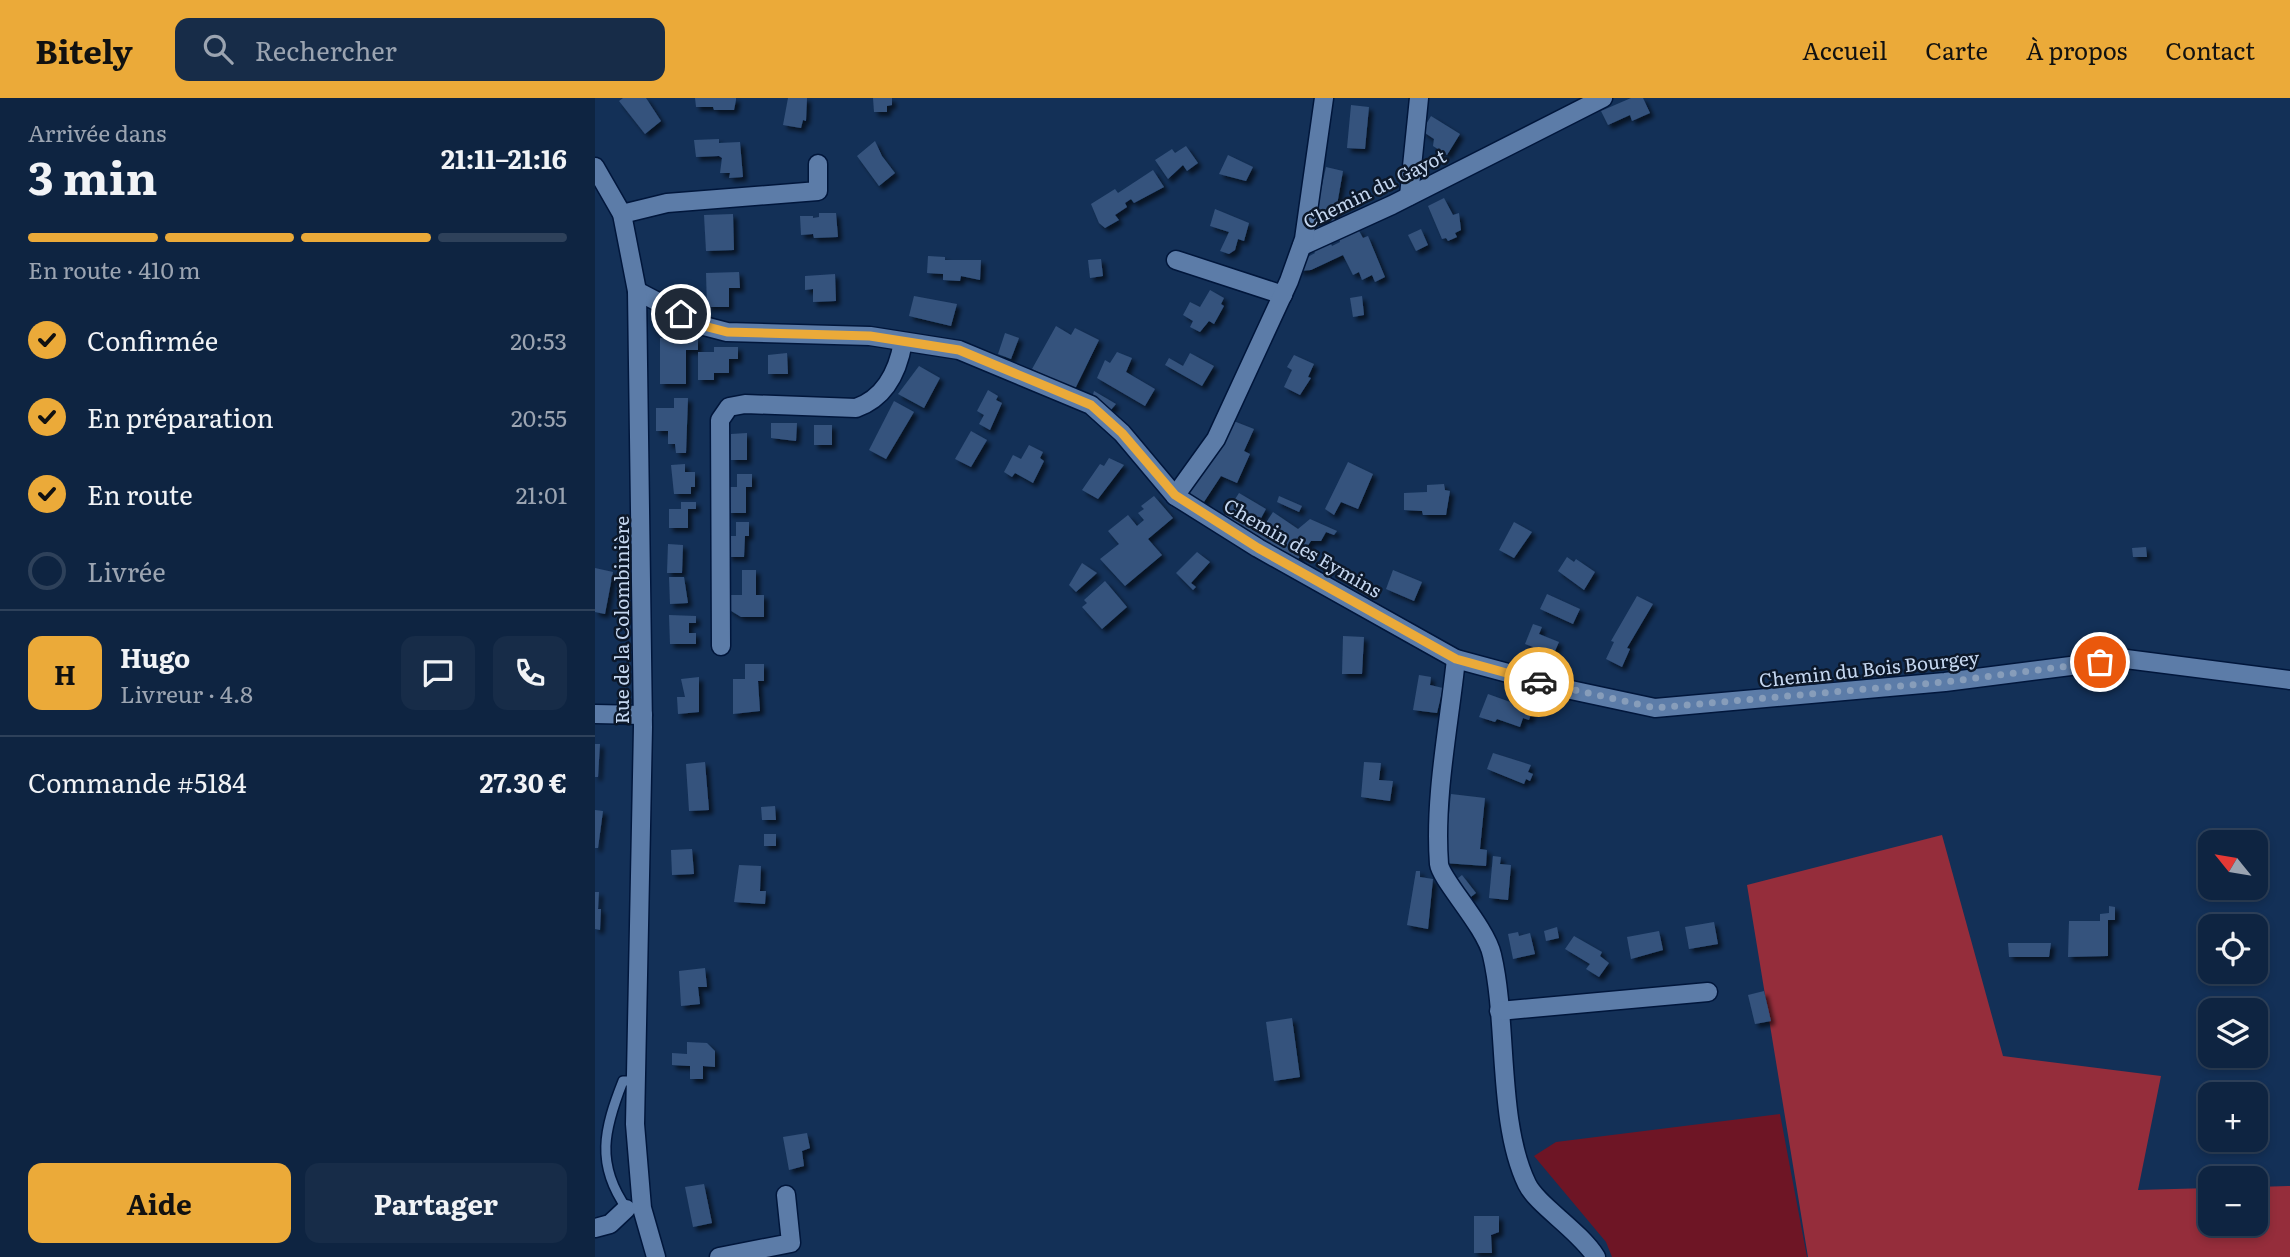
<!DOCTYPE html>
<html lang="fr">
<head>
<meta charset="utf-8">
<style>
  :root { --surface:#0e2441; --page:#172c48; --text:#f1f3f6; --muted:#9ba4b1; --line:#2e415a; --accent:#ebaa39 }
  body { margin:0; font-family:Literata,serif; background:var(--page); color:var(--text); height:100vh; display:flex; flex-direction:column; font-size:26px; white-space:nowrap }
  * { box-sizing:border-box; margin:0 }
  p { font-size:23px; color:var(--muted) }
  .icon { flex:none; width:38px; height:38px; fill:none; stroke:currentColor; stroke-width:2; stroke-linecap:round; stroke-linejoin:round }
  .map { position:relative; flex:1; overflow:hidden }
  .details { display:flex; flex-direction:column; background:var(--surface); width:595px }
  .details>* { flex:none }
  .needle { width:46px; rotate:300deg }
  .fabs { position:absolute; left:1603px; top:732px; display:grid; gap:14px }
  .fabs a { display:grid; place-items:center; width:70px; height:70px; border-radius:14px; background:var(--surface); box-shadow:0 4px 10px #0003,0 0 0 2px var(--line); font-size:35px }
  .pin { position:absolute; display:grid; place-items:center; width:60px; height:60px; color:#fff; margin:-30px; border:4px solid #fff; border-radius:50%; box-shadow:0 2px 7px #0007 }
  .courier { position:absolute; display:grid; place-items:center; width:70px; height:70px; margin:-35px; border:5px solid #ebaa39; border-radius:50%; background:#fff; color:#222; box-shadow:0 2px 9px #0007 }
  .head em { font-style:normal; font-weight:700 }
  .head div { display:flex; flex-direction:column-reverse }
  .head { display:flex; align-items:center; justify-content:space-between; height:119px; padding:0 28px }
  h1 { font-size:46px; font-weight:700; line-height:52px }
  .bar { display:grid; grid-template-columns:repeat(4,1fr); gap:10px 7px; align-content:center; height:84px; padding:0 28px }
  .bar i { height:9px; border-radius:5px; background:var(--line) }
  .bar .current { background:var(--accent) }
  .bar p { grid-column:span 4 }
  .line { display:flex; align-items:center; gap:18px; padding:0 28px; border-top:2px solid var(--line) }
  .line div { flex:1 }
  .round { display:grid; place-items:center; flex:none; width:74px; height:74px; border-radius:14px; background:var(--page) }
  ol { padding:0 28px; list-style:none }
  li { display:flex; align-items:center; gap:21px; height:77px }
  li p { margin-inline-start:auto }
  li .icon { padding:7px; border-radius:50%; background:var(--accent); color:#111; stroke-width:4 }
  li:last-child { color:var(--muted) }
  li i { width:38px; height:38px; border:4px solid var(--line); border-radius:50% }
  .action { display:flex; gap:14px; margin-top:auto; padding:14px 28px }
  .action a { flex:1; height:80px; border-radius:14px; background:var(--accent); color:#111; font-size:28px; font-weight:700; line-height:80px; text-align:center }
  .action a+a { background:var(--page); color:var(--text) }
  header { display:flex; align-items:center; gap:42px; box-sizing:border-box; height:98px; padding:0 35px; background:var(--accent); color:#111 }
  header strong { font-size:33px }
  nav { display:flex; gap:38px; margin-inline-start:auto; font-size:24px }
  .search { width:490px; height:63px; background:var(--page); display:flex; align-items:center; gap:18px; box-sizing:border-box; padding:0 24px; border-radius:14px; color:var(--muted); font-size:26px }
  main { display:flex; flex:1; min-height:0 }
  .map>svg:first-child { display:block }
  .green { fill:#6e1525 }
  .forest { fill:#952d3b }
  .building { fill:#35537d; filter:url(#shadow) }
  .lines { fill:none; stroke-linecap:round; stroke-linejoin:round }
  .service-casing { stroke:#00163b; stroke-width:12 }
  .minor-casing { stroke:#00163b; stroke-width:21 }
  .tertiary-casing { stroke:#00163b; stroke-width:21 }
  .service { stroke:#5c7ca8; stroke-width:9 }
  .minor { stroke:#5c7ca8; stroke-width:18 }
  .tertiary { stroke:#5c7ca8; stroke-width:18 }
  .done { stroke:#879dba; stroke-width:7; stroke-dasharray:0 12.6 }
  .route { stroke:#ebaa39; stroke-width:9 }
  .labels { text-anchor:middle; dominant-baseline:central; stroke-width:5; stroke-linejoin:round; paint-order:stroke }
  .street-label { font-size:19px; fill:#c5d7f0; stroke:#0c182a }
</style>
</head>
<body>
<header>
<strong>Bitely</strong>
<div class="search"><svg class="icon" aria-label="search" viewBox="0 0 24 24"><circle cx="10" cy="10" r="6"/><path d="M15 15l6 6"/></svg>Rechercher</div>
<nav><a>Accueil</a><a>Carte</a><a>À propos</a><a>Contact</a></nav>
</header>
<main>
<section class="details">
<div class="head"><div><h1>3 min</h1><p>Arrivée dans</p></div><em>21:11–21:16</em></div>
<div class="bar"><i class="current"></i><i class="current"></i><i class="current"></i><i></i><p>En route · 410 m</p></div>
<ol>
<li><svg class="icon" aria-label="check" viewBox="0 0 24 24"><path d="M5 12l5 5 9-10"/></svg>Confirmée<p>20:53</p></li>
<li><svg class="icon" aria-label="check" viewBox="0 0 24 24"><path d="M5 12l5 5 9-10"/></svg>En préparation<p>20:55</p></li>
<li><svg class="icon" aria-label="check" viewBox="0 0 24 24"><path d="M5 12l5 5 9-10"/></svg>En route<p>21:01</p></li>
<li><i></i>Livrée</li>
</ol>
<div class="line" style="height:126px"><b class="round" style="background:var(--accent);color:#111">H</b><div><b>Hugo</b><p>Livreur · 4.8</p></div><a class="round"><svg class="icon" aria-label="chat" viewBox="0 0 24 24"><path d="M4 5h16v11H9l-5 4z"/></svg></a><a class="round"><svg class="icon" aria-label="phone" viewBox="0 0 24 24"><path d="M5 4h4l2 5-3 2q2 4 5 5l2-3 5 2v4C11 20 4 13 5 4z"/></svg></a></div>
<div class="line" style="height:91px"><div>Commande #5184</div><b>27.30 €</b></div>
<div class="action"><a>Aide</a><a>Partager</a></div>
</section>
<div class="map">
<svg width="1695" height="1159" viewBox="0 0 1695 1159">
  <defs>
    <filter id="shadow"><feDropShadow dx="4" dy="4" stdDeviation="2" flood-color="#0009"/></filter>
  </defs>
  <rect width="100%" height="100%" fill="#133057"/>
  <path class="green" d="M 1185,1016 L 1212,1159 L 1017,1159 L 1011,1144 L 939,1058 L 961,1044 Z"/>
  <path class="forest" d="M 1347,737 L 1408,958 L 1566,978 L 1543,1092 L 1615,1090 L 1615,1125 L 1661,1125 L 1661,1089 L 1695,1088 L 1695,1159 L 1213,1159 L 1152,787 Z"/>
  <g class="building">
    <path d="M 28,0 L 51,0 L 66,23 L 50,36 L 24,3 Z"/>
    <path d="M 100,0 L 141,0 L 141,2 L 139,12 L 119,12 L 118,9 L 101,9 Z"/>
    <path d="M 193,0 L 212,0 L 211,23 L 208,22 L 206,30 L 188,27 Z"/>
    <path d="M 278,0 L 297,0 L 297,7 L 292,8 L 292,14 L 279,14 Z"/>
    <path d="M 1036,0 L 1048,0 L 1055,15 L 1037,23 L 1035,17 L 1013,27 L 1006,13 Z"/>
    <path d="M 756,7 L 774,9 L 770,51 L 752,50 Z"/>
    <path d="M 836,18 L 865,36 L 852,57 L 838,48 L 839,41 L 827,33 Z"/>
    <path d="M 124,41 L 124,45 L 145,44 L 148,79 L 134,80 L 135,75 L 125,75 L 127,60 L 124,58 L 101,59 L 99,42 Z"/>
    <path d="M 280,43 L 287,58 L 300,75 L 284,88 L 262,58 Z"/>
    <path d="M 591,48 L 603,65 L 592,73 L 588,67 L 573,81 L 560,62 L 577,51 L 580,55 Z"/>
    <path d="M 633,57 L 658,69 L 651,83 L 624,76 Z"/>
    <path d="M 731,69 L 748,73 L 739,124 L 720,120 Z"/>
    <path d="M 558,72 L 569,89 L 539,105 L 536,101 L 530,105 L 532,109 L 520,117 L 524,122 L 510,130 L 504,125 L 496,106 L 520,91 L 523,95 Z"/>
    <path d="M 849,100 L 858,117 L 864,115 L 866,132 L 860,135 L 862,139 L 853,143 L 851,140 L 847,141 L 833,108 Z"/>
    <path d="M 620,111 L 654,125 L 649,143 L 643,141 L 640,152 L 634,156 L 625,153 L 634,134 L 615,128 Z"/>
    <path d="M 224,115 L 241,115 L 243,139 L 219,140 L 218,136 L 206,137 L 205,118 L 218,118 L 218,120 L 224,119 Z"/>
    <path d="M 138,116 L 139,152 L 111,153 L 109,117 Z"/>
    <path d="M 763,131 L 768,140 L 773,138 L 790,179 L 780,184 L 777,177 L 767,182 L 764,174 L 758,177 L 748,157 L 716,172 L 703,173 L 707,162 L 720,155 L 718,151 L 735,144 L 737,148 L 745,144 L 744,140 Z"/>
    <path d="M 826,131 L 833,147 L 821,153 L 813,137 Z"/>
    <path d="M 333,158 L 350,159 L 350,162 L 386,162 L 385,182 L 366,178 L 365,183 L 348,182 L 348,176 L 332,175 Z"/>
    <path d="M 506,161 L 508,178 L 495,180 L 493,162 Z"/>
    <path d="M 144,174 L 145,190 L 134,190 L 134,209 L 112,209 L 111,175 Z"/>
    <path d="M 240,176 L 241,203 L 218,204 L 218,191 L 210,192 L 210,178 Z"/>
    <path d="M 615,192 L 629,200 L 626,206 L 629,208 L 619,226 L 614,223 L 605,234 L 595,229 L 598,223 L 588,217 L 595,204 L 605,209 Z"/>
    <path d="M 319,198 L 362,206 L 356,228 L 314,218 Z"/>
    <path d="M 767,198 L 769,217 L 758,219 L 755,200 Z"/>
    <path d="M 461,228 L 476,237 L 480,230 L 504,242 L 480,291 L 437,271 Z"/>
    <path d="M 410,235 L 424,240 L 416,261 L 403,256 Z"/>
    <path d="M 65,240 L 103,240 L 103,252 L 91,252 L 91,286 L 65,286 Z"/>
    <path d="M 119,249 L 143,249 L 143,261 L 134,261 L 134,275 L 119,275 L 119,282 L 103,282 L 103,254 L 119,254 Z"/>
    <path d="M 522,254 L 537,260 L 531,274 L 560,291 L 550,308 L 502,280 L 510,262 L 515,265 Z"/>
    <path d="M 192,255 L 193,276 L 173,276 L 173,257 Z"/>
    <path d="M 595,255 L 619,268 L 607,288 L 570,267 L 574,260 L 588,268 Z"/>
    <path d="M 699,257 L 719,266 L 713,279 L 716,280 L 705,297 L 689,289 L 697,272 L 692,269 Z"/>
    <path d="M 324,268 L 345,280 L 329,310 L 303,296 Z"/>
    <path d="M 393,292 L 403,298 L 401,302 L 407,305 L 395,332 L 384,326 L 389,317 L 382,313 Z"/>
    <path d="M 499,293 L 521,306 L 515,313 L 497,300 Z"/>
    <path d="M 79,300 L 93,300 L 91,355 L 81,355 L 80,346 L 73,346 L 73,333 L 61,333 L 61,310 L 79,310 Z"/>
    <path d="M 299,303 L 319,314 L 291,361 L 274,352 Z"/>
    <path d="M 636,322 L 659,331 L 649,353 L 655,356 L 642,385 L 626,378 L 607,407 L 590,396 L 615,357 L 620,360 Z"/>
    <path d="M 176,325 L 202,325 L 201,343 L 176,340 Z"/>
    <rect x="219" y="327" width="18" height="20"/>
    <path d="M 376,333 L 392,342 L 376,369 L 360,361 Z"/>
    <path d="M 152,335 L 152,362 L 136,362 L 136,336 Z"/>
    <path d="M 434,347 L 448,354 L 445,360 L 449,363 L 438,385 L 420,375 L 417,379 L 409,374 L 418,357 L 426,361 Z"/>
    <path d="M 514,360 L 529,367 L 503,401 L 487,392 L 505,366 L 509,368 Z"/>
    <path d="M 753,364 L 778,376 L 763,411 L 746,404 L 739,417 L 730,411 Z"/>
    <path d="M 90,366 L 90,374 L 100,374 L 100,389 L 96,389 L 96,396 L 79,396 L 76,367 Z"/>
    <path d="M 142,376 L 157,376 L 157,389 L 151,389 L 151,415 L 133,415 L 133,389 L 142,389 Z"/>
    <path d="M 849,386 L 850,392 L 855,393 L 851,417 L 828,417 L 827,413 L 809,412 L 809,395 L 832,394 L 832,387 Z"/>
    <path d="M 644,395 L 671,411 L 664,424 L 669,428 L 678,414 L 703,431 L 715,421 L 742,433 L 739,437 L 731,434 L 726,443 L 716,443 L 701,464 L 676,446 L 628,420 Z"/>
    <path d="M 559,398 L 578,420 L 553,441 L 567,457 L 530,488 L 505,461 L 524,446 L 513,433 L 533,417 L 542,428 L 549,422 L 543,415 L 549,411 L 546,408 Z"/>
    <path d="M 684,398 L 707,408 L 704,414 L 682,404 Z"/>
    <path d="M 86,404 L 101,404 L 101,411 L 93,411 L 93,430 L 74,430 L 74,411 L 86,411 Z"/>
    <path d="M 141,424 L 154,424 L 154,438 L 150,438 L 149,459 L 133,459 L 133,438 L 141,438 Z"/>
    <path d="M 919,424 L 937,434 L 919,460 L 904,452 Z"/>
    <path d="M 73,446 L 88,447 L 87,475 L 72,475 Z"/>
    <path d="M 1551,449 L 1552,459 L 1538,459 L 1537,450 Z"/>
    <path d="M 602,454 L 615,464 L 596,485 L 601,489 L 598,492 L 581,475 Z"/>
    <path d="M 972,459 L 979,464 L 981,461 L 1000,474 L 989,492 L 963,473 Z"/>
    <path d="M 487,465 L 502,475 L 481,494 L 474,487 Z"/>
    <path d="M 0,470 L 18,474 L 10,516 L 0,514 Z"/>
    <path d="M 147,472 L 161,472 L 161,497 L 169,497 L 169,519 L 146,519 L 133,511 L 133,497 L 147,497 Z"/>
    <path d="M 798,472 L 827,484 L 819,503 L 791,491 Z"/>
    <path d="M 74,479 L 89,479 L 93,505 L 75,506 Z"/>
    <path d="M 510,483 L 532,509 L 507,531 L 487,509 L 492,505 L 489,502 Z"/>
    <path d="M 952,496 L 985,511 L 978,526 L 945,511 Z"/>
    <path d="M 1042,498 L 1058,506 L 1032,550 L 1035,551 L 1027,569 L 1011,561 L 1019,544 L 1016,543 Z"/>
    <path d="M 74,517 L 101,518 L 101,525 L 94,525 L 94,535 L 101,535 L 101,546 L 75,546 Z"/>
    <path d="M 938,526 L 947,529 L 944,536 L 964,544 L 956,562 L 936,554 L 938,549 L 930,546 Z"/>
    <path d="M 748,538 L 769,539 L 767,576 L 747,576 Z"/>
    <path d="M 150,566 L 169,566 L 169,583 L 163,583 L 165,613 L 138,616 L 138,581 L 150,581 Z"/>
    <path d="M 824,577 L 836,579 L 835,587 L 848,590 L 842,615 L 818,612 Z"/>
    <path d="M 104,579 L 104,614 L 83,616 L 82,599 L 90,599 L 86,581 Z"/>
    <path d="M 893,596 L 932,610 L 937,614 L 934,622 L 928,620 L 925,629 L 902,621 L 900,624 L 884,619 Z"/>
    <path d="M 0,646 L 5,646 L 3,679 L 0,679 Z"/>
    <path d="M 898,655 L 936,667 L 933,674 L 938,676 L 935,683 L 931,681 L 929,686 L 892,671 Z"/>
    <path d="M 110,664 L 114,712 L 94,713 L 91,666 Z"/>
    <path d="M 769,664 L 786,665 L 784,682 L 798,683 L 795,703 L 766,699 Z"/>
    <path d="M 856,696 L 890,700 L 885,751 L 892,752 L 891,768 L 849,765 Z"/>
    <path d="M 180,708 L 181,722 L 167,722 L 166,709 Z"/>
    <path d="M 0,712 L 8,713 L 3,750 L 0,750 Z"/>
    <rect x="169" y="736" width="12" height="12"/>
    <path d="M 97,751 L 99,776 L 77,777 L 76,752 Z"/>
    <path d="M 898,758 L 906,759 L 905,766 L 916,767 L 913,802 L 894,800 Z"/>
    <path d="M 144,767 L 166,768 L 165,793 L 171,793 L 170,806 L 139,804 Z"/>
    <path d="M 821,773 L 825,773 L 825,779 L 838,781 L 833,831 L 812,827 Z"/>
    <path d="M 867,777 L 881,795 L 872,802 L 858,784 Z"/>
    <path d="M 0,794 L 4,794 L 3,811 L 6,811 L 5,832 L 0,831 Z"/>
    <path d="M 1514,808 L 1520,809 L 1520,822 L 1513,822 L 1513,858 L 1473,859 L 1474,823 L 1505,823 L 1505,816 L 1514,815 Z"/>
    <path d="M 1119,824 L 1123,846 L 1094,851 L 1090,829 Z"/>
    <path d="M 962,829 L 964,840 L 951,843 L 949,833 Z"/>
    <path d="M 1064,833 L 1068,852 L 1036,861 L 1032,839 Z"/>
    <path d="M 923,834 L 924,838 L 935,835 L 940,856 L 918,861 L 913,836 Z"/>
    <path d="M 979,838 L 1007,854 L 1005,858 L 1014,865 L 1004,879 L 991,871 L 995,866 L 970,851 Z"/>
    <path d="M 1413,845 L 1456,845 L 1454,859 L 1414,859 Z"/>
    <path d="M 110,870 L 112,889 L 103,889 L 105,906 L 86,908 L 84,873 Z"/>
    <path d="M 1169,893 L 1176,923 L 1160,926 L 1153,897 Z"/>
    <path d="M 697,920 L 705,979 L 679,983 L 671,924 Z"/>
    <path d="M 92,944 L 112,945 L 120,953 L 120,969 L 108,968 L 108,981 L 95,981 L 95,968 L 77,967 L 77,955 L 92,956 Z"/>
    <path d="M 212,1035 L 215,1050 L 207,1053 L 209,1068 L 194,1072 L 188,1039 Z"/>
    <path d="M 109,1086 L 117,1125 L 98,1129 L 90,1089 Z"/>
    <path d="M 879,1118 L 904,1118 L 904,1134 L 896,1137 L 897,1155 L 879,1155 Z"/>
  </g>
  <g class="lines">
    <g class="service-casing">
      <path id="service" d="M 32,1111 C 0,1066 9,1031 28,983 L 42,983"/>
    </g>
    <g class="minor-casing">
      <g id="minor">
        <path d="M 814,98 L 824,0"/>
        <path d="M 27,116 L 72,105 L 223,93 L 223,66"/>
        <path d="M 707,148 L 797,107 L 1008,0"/>
        <path d="M 581,162 L 688,197"/>
        <path d="M 42,193 L 109,228 L 132,234 L 275,238 L 364,252 L 496,307 L 527,335 L 580,398 L 663,450 L 861,561 L 976,592 L 1060,610 L 1350,584 L 1531,561 L 1695,582"/>
        <path d="M 580,398 L 621,341 L 694,183 L 709,141 L 729,0"/>
        <path d="M 126,548 L 125,322 L 134,309 L 150,306 L 261,310 C 290,300 303,273 308,244"/>
        <path d="M 861,561 C 854,628 839,699 844,766 C 846,782 891,829 897,857 C 913,925 902,1024 932,1086 C 942,1107 984,1132 1001,1159"/>
        <path d="M 0,616 L 48,617"/>
        <path d="M 904,913 L 1113,894"/>
        <path d="M 0,1130 L 15,1126 L 31,1111"/>
        <path d="M 124,1159 L 196,1145 L 191,1097"/>
      </g>
    </g>
    <g class="tertiary-casing">
      <path id="tertiary" d="M 0,69 L 27,116 L 42,193 L 48,629 L 40,1026 L 47,1110 L 61,1159"/>
    </g>
    <use href="#service" class="service"/>
    <use href="#minor" class="minor"/>
    <use href="#tertiary" class="tertiary"/>
  </g>
  <g class="lines">
    <path class="done" d="M 944,584 L 1060,610 L 1350,584 L 1505,564"/>
    <path class="route" d="M 86,216 L 109,228 L 132,234 L 275,238 L 364,252 L 496,307 L 527,335 L 580,397 L 663,450 L 861,561 L 944,584"/>
  </g>
  <g class="labels">
    <g class="street-label">
      <text transform="translate(779 90) rotate(-26)">Chemin du Gayot</text>
      <text transform="translate(708 449) rotate(30)">Chemin des Eymins</text>
      <text transform="translate(26 522) rotate(-90)">Rue de la Colombinière</text>
      <text transform="translate(1274 570) rotate(-6)">Chemin du Bois Bourgey</text>
    </g>
  </g>
</svg>
<div class="fabs">
<a><svg class="needle" viewBox="-14 -14 28 28"><path d="M0-13l5 13h-10z" fill="#e53935"/><path d="M0 13l5-13h-10z" fill="#9ba4b1"/></svg></a>
<a><svg class="icon" aria-label="locate" viewBox="0 0 24 24"><circle cx="12" cy="12" r="6"/><path d="M12 2v4M12 18v4M2 12h4M18 12h4"/></svg></a>
<a><svg class="icon" aria-label="layers" viewBox="0 0 24 24"><path d="M12 4l9 5-9 5-9-5zM3 14l9 5 9-5"/></svg></a>
<a>+</a>
<a>−</a>
</div>
<div class="pin" style="left:1505px;top:564px;background:#ea580c"><svg class="icon" aria-label="bag" viewBox="0 0 24 24"><path d="M5 8h14l-1 12H6zM9 8a3 3 0 0 1 6 0"/></svg></div>
<div class="pin" style="left:86px;top:216px;background:#1f2937"><svg class="icon" aria-label="home" viewBox="0 0 24 24"><path d="M3 11l9-7 9 7M6 9v11h12V9"/></svg></div>
<div class="courier" style="left:944px;top:584px"><svg class="icon" aria-label="car" viewBox="0 0 24 24"><path d="M5 17H2v-5l4-1 3-4h7l3 4 3 1v5h-3M9 17h6M6 11h13"/><circle cx="7" cy="17" r="2"/><circle cx="17" cy="17" r="2"/></svg></div>
</div>
</main>
</body>
</html>
